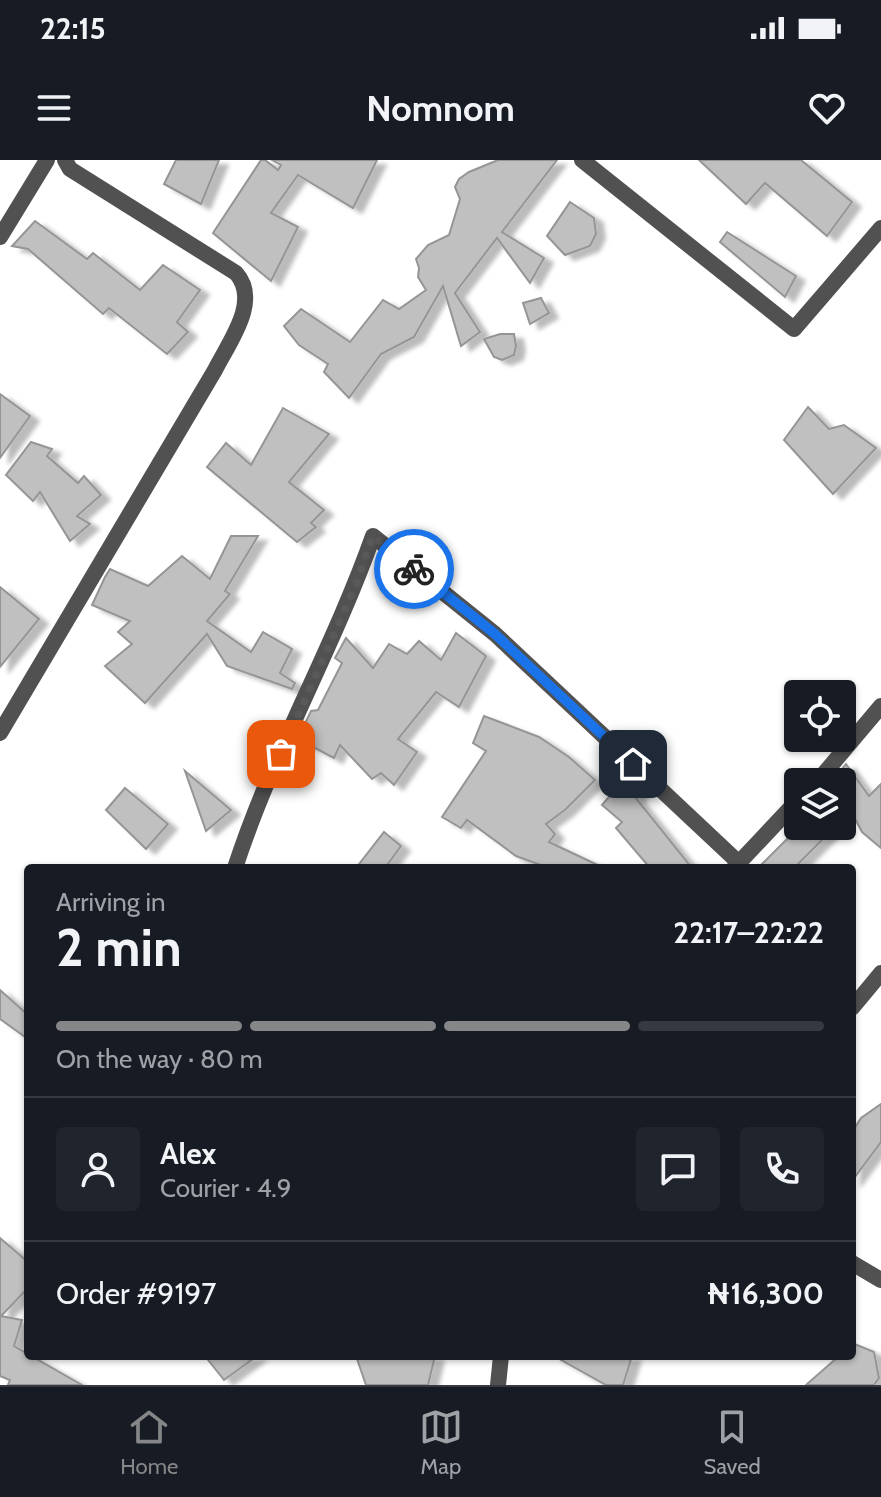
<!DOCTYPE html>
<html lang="en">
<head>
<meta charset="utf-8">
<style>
  :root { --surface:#171b24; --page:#20242c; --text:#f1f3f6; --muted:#9ea1a6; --line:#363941; --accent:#858687 }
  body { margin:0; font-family:Cabin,sans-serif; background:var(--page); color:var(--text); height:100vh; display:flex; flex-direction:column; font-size:30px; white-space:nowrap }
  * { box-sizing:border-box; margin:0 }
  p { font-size:26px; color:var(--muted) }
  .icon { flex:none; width:44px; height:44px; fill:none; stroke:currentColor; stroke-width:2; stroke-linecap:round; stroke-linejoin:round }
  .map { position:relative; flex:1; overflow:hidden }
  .panel { position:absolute; left:24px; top:704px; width:832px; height:496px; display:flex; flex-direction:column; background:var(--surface); border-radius:8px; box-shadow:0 2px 6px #0004 }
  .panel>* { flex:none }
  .fabs { position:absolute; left:784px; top:520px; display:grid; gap:16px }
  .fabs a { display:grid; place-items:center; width:72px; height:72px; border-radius:8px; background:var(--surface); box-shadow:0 2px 6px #0004; font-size:40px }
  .pin { position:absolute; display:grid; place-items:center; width:68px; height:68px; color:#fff; margin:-34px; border-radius:16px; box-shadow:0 4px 12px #0006 }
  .courier { position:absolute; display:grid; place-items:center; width:80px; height:80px; margin:-40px; border:6px solid #1a73e8; border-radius:50%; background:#fff; color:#222; box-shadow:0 2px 10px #0007 }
  .headline em { font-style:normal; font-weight:700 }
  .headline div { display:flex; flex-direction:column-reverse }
  .headline { display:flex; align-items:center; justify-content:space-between; height:136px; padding:0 32px }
  h1 { font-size:52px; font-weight:700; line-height:60px }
  .bar { display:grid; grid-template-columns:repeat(4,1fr); gap:12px 8px; align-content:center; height:96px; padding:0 32px }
  .bar i { height:10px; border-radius:6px; background:var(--line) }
  .bar .current { background:var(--accent) }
  .bar p { grid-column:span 4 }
  .line { display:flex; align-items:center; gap:20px; padding:0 32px; border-top:2px solid var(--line) }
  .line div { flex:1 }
  .round { display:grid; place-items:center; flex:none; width:84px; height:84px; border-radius:8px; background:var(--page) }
  .status { display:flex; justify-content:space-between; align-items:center; height:56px; padding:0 40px; background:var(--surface); direction:ltr }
  .status svg { height:22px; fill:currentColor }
  header { display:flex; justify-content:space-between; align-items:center; height:104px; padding:0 32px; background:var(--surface); font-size:36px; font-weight:700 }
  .tabs { display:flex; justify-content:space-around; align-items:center; height:112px; border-top:2px solid var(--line); background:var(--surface); font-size:22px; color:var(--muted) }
  .tabs a { display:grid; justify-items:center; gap:4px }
  .tabs .current { color:var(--accent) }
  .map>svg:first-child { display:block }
  .building { fill:#c0c0c0; stroke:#959595; stroke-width:2; filter:url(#shadow) }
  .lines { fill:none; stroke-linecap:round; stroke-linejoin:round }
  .minor { stroke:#515151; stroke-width:16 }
  .done { stroke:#595959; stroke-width:8; stroke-dasharray:0 14.4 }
  .route { stroke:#1a73e8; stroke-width:10 }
</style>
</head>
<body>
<div class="status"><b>22:15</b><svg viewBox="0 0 49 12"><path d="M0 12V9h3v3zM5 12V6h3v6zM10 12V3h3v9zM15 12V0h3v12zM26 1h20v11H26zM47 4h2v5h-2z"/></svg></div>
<header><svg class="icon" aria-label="menu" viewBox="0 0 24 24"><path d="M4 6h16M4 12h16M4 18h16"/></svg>Nomnom<svg class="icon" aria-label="heart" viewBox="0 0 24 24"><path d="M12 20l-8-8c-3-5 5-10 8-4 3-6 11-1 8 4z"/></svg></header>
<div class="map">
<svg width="881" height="1225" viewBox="0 0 881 1225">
  <defs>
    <filter id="shadow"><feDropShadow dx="9" dy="5" stdDeviation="2" flood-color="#0004"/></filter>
  </defs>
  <rect width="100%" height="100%" fill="#fff"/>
  <g class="building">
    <path d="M 176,0 L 219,0 L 201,44 L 164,24 Z"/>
    <path d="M 261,0 L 265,0 L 278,10 L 281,5 L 272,0 L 377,0 L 353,48 L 298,15 L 271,53 L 298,67 L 271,121 L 213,73 Z"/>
    <path d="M 498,0 L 557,0 L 502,72 L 544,98 L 530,123 L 497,78 L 455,133 L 480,172 L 461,186 L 443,126 L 414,177 L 381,194 L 349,238 L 324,212 L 328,204 L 299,185 L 284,166 L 301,149 L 350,182 L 383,140 L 399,149 L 426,130 L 418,117 L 419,108 L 416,99 L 428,85 L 449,75 L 460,39 L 455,27 L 459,19 L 469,12 Z"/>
    <path d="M 699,0 L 801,0 L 852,42 L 827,76 L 765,23 L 746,44 Z"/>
    <path d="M 570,42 L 594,58 L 596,74 L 590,86 L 565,95 L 547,76 Z"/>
    <path d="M 35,61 L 87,99 L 93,93 L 140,130 L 163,105 L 200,130 L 177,162 L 188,172 L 167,194 L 109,148 L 103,154 L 28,89 L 12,86 Z"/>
    <path d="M 727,72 L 796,116 L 785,137 L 720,82 Z"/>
    <path d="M 541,138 L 549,153 L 530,164 L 523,143 Z"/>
    <path d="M 500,174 L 514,174 L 516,186 L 514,195 L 502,200 L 494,197 L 484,179 Z"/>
    <path d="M 0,234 L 30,256 L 0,298 Z"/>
    <path d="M 808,247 L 829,269 L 844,265 L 876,288 L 833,334 L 784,280 Z"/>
    <path d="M 283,248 L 329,274 L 289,322 L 324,350 L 311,363 L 316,367 L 297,382 L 207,307 L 226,283 L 251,305 Z"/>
    <path d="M 31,282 L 52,289 L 47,296 L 78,323 L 84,316 L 101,335 L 77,356 L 90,364 L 70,381 L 40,332 L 33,341 L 6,315 Z"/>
    <path d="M 231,376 L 258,376 L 225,431 L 230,434 L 207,461 L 251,492 L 263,472 L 292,489 L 280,513 L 295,523 L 292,529 L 227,506 L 207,474 L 145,543 L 105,506 L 132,484 L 118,472 L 130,461 L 92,445 L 105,417 L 110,409 L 148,426 L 182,396 L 210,419 Z"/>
    <path d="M 0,427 L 39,459 L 0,507 Z"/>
    <path d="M 456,473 L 486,496 L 459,547 L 436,532 L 398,579 L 417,592 L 394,625 L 381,613 L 372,619 L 340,585 L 334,598 L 298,579 L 304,572 L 302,570 L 311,551 L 318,550 L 342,503 L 335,498 L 346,478 L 373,508 L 389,484 L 407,494 L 419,481 L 441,500 Z"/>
    <path d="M 484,556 L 539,577 L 569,597 L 595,620 L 565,650 L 546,664 L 555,674 L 549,682 L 604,708 L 549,708 L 516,696 L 467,660 L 461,668 L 442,657 L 486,591 L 473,583 Z"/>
    <path d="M 846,604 L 869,636 L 881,624 L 881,688 L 862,672 L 851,651 L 842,660 L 842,609 Z"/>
    <path d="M 185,611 L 231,650 L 206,671 Z"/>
    <path d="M 626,617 L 641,630 L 635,637 L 692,708 L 650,708 L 616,668 L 622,662 L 602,645 Z"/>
    <path d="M 125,628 L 168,664 L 146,689 L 106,650 Z"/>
    <path d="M 800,666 L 836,666 L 794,708 L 758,708 Z"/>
    <path d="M 384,672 L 401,686 L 385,708 L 356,708 Z"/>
    <path d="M 0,830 L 28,855 L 28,879 L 0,859 Z"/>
    <path d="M 881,944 L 881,982 L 852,1021 L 852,972 L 861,958 Z"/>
    <path d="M 0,1078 L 28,1102 L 28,1128 L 1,1156 L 22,1160 L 14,1186 L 82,1225 L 8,1225 L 10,1220 L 0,1216 Z"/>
    <path d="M 852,1183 L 874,1192 L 879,1218 L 874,1225 L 806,1225 L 839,1196 L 852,1196 Z"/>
    <path d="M 205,1196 L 257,1196 L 224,1220 Z"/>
    <path d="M 356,1196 L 435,1196 L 428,1225 L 366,1225 Z"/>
    <path d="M 554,1196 L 632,1196 L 623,1225 L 606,1225 Z"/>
  </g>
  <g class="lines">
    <g class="minor">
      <path d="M 582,0 L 794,169 L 881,68"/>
      <path d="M 0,77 L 47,0"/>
      <path d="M 0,573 L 215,210 C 229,182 261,141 236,113 L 70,9 L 65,0"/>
      <path d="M 817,622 L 881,546"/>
      <path d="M 235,708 C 272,594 333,489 373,376 L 495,474 L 738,702"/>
      <path d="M 734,708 L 798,640"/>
      <path d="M 852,848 L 881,813"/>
      <path d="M 852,1103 L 881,1120"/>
      <path d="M 498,1225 L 501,1196"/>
    </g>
  </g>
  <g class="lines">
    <path class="done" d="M 281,594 L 357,422 L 373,376 L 414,409"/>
    <path class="route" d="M 414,409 L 495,474 L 633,604"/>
  </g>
</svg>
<div class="fabs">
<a><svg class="icon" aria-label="locate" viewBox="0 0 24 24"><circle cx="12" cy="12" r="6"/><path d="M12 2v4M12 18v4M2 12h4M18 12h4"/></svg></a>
<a><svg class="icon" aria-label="layers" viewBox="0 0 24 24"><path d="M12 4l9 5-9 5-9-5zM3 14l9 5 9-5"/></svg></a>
</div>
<div class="pin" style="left:281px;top:594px;background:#ea580c"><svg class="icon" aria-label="bag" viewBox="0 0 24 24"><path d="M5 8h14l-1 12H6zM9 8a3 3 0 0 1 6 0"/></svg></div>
<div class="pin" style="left:633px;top:604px;background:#1f2937"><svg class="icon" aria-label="home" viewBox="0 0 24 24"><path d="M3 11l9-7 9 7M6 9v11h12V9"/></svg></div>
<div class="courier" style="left:414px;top:409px"><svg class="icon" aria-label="bike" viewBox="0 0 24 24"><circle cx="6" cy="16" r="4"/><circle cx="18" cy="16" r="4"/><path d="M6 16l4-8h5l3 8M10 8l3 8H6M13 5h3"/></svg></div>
<section class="panel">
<div class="headline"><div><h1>2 min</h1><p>Arriving in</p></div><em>22:17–22:22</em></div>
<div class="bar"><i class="current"></i><i class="current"></i><i class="current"></i><i></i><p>On the way · 80 m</p></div>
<div class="line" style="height:144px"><a class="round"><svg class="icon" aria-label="person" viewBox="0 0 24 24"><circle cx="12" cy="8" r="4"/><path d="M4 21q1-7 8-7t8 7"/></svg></a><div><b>Alex</b><p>Courier · 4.9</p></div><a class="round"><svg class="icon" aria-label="chat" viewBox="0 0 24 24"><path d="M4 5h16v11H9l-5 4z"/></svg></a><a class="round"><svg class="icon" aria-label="phone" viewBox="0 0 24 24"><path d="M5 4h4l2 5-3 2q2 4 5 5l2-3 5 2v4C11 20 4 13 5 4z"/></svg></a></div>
<div class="line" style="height:104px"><div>Order #9197</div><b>₦16,300</b></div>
</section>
</div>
<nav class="tabs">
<a class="current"><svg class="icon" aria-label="home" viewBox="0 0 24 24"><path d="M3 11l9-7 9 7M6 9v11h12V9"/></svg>Home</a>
<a><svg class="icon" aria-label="map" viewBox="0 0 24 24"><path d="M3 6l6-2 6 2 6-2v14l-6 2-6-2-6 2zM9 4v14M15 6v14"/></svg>Map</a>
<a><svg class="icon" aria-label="saved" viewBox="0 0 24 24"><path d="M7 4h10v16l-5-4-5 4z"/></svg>Saved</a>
</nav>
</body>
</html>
